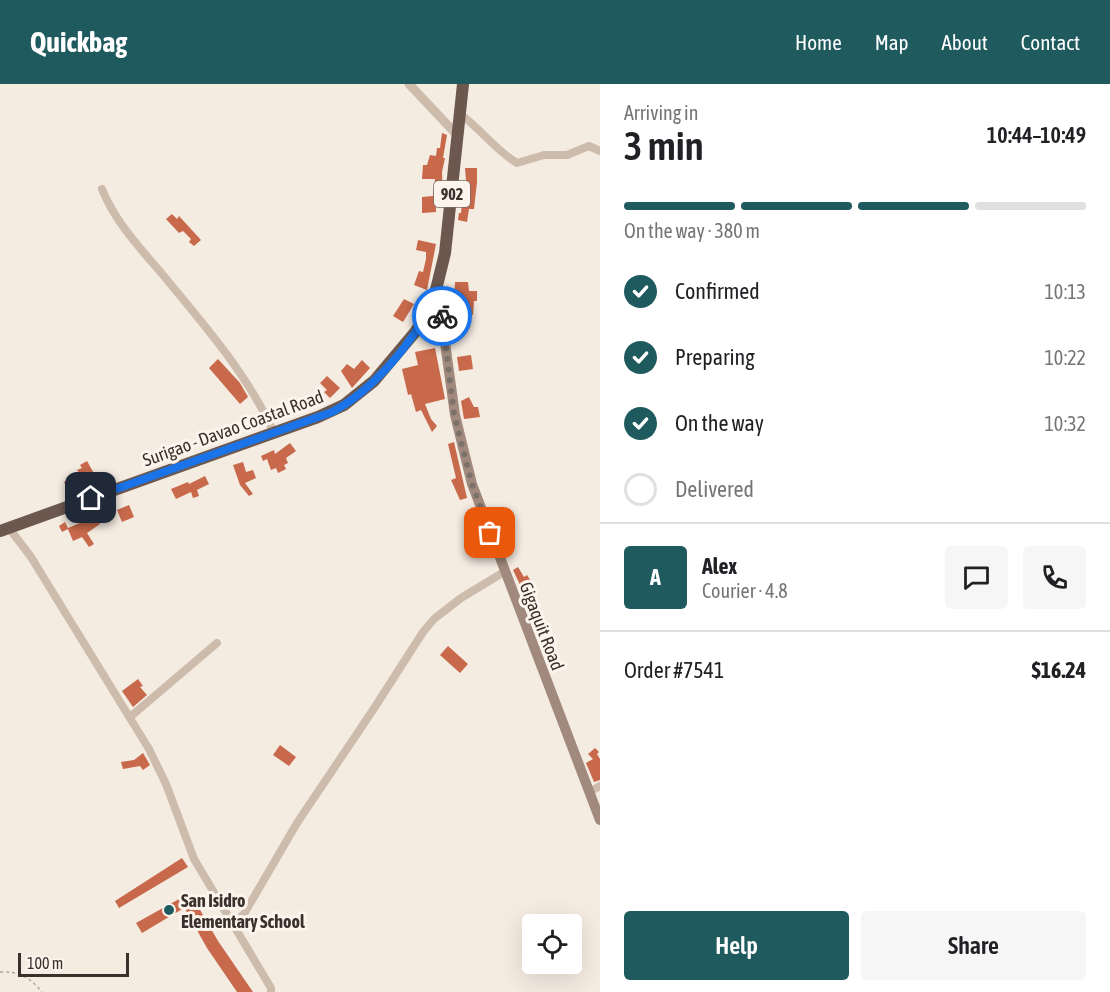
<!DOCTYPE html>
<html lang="en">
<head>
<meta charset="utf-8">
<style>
  :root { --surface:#fff; --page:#f6f6f6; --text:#202124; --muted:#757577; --line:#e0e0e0; --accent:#1f5a5e }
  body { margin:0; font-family:"Asap Condensed",sans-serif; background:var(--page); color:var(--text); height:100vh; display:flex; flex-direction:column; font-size:22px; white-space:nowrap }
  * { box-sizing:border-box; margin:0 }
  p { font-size:20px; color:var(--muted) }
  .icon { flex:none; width:33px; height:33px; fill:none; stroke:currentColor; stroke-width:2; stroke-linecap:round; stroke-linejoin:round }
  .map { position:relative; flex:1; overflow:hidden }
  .drawer { display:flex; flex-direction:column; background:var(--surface); width:510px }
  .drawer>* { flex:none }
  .fabs { position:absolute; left:522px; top:830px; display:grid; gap:12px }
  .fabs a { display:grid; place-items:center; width:60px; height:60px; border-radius:6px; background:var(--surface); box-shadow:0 6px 24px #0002; font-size:30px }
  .scale { position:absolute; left:18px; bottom:15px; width:111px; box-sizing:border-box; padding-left:6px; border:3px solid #3b302b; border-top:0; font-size:16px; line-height:21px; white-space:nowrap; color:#3b302b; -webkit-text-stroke:4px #fbf5ee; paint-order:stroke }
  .pin { position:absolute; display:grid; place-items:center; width:51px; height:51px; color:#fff; margin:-26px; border-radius:12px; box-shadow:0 3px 9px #0006 }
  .courier { position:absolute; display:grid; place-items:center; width:60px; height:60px; margin:-30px; border:4px solid #1a73e8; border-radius:50%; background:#fff; color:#222; box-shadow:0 2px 8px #0007 }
  .summary em { font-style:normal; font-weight:600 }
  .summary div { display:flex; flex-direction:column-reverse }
  .summary { display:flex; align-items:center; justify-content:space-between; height:102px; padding:0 24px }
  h1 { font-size:39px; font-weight:600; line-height:45px }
  .bar { display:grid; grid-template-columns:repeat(4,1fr); gap:9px 6px; align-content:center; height:72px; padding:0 24px }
  .bar i { height:8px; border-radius:4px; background:var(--line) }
  .bar .selected { background:var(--accent) }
  .bar p { grid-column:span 4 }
  .line { display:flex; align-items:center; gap:15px; padding:0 24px; border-top:2px solid var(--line) }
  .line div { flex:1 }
  .round { display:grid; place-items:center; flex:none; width:63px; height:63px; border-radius:6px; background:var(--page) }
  ol { padding:0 24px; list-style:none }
  li { display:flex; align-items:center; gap:18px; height:66px }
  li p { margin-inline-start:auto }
  li .icon { padding:6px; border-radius:50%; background:var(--accent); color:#fff; stroke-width:4 }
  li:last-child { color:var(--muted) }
  li i { width:33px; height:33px; border:3px solid var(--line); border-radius:50% }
  .button { display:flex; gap:12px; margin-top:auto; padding:12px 24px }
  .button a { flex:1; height:69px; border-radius:6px; background:var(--accent); color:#fff; font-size:24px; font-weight:600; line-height:69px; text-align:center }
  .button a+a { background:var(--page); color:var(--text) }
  header { display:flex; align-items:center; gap:36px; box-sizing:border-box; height:84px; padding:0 30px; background:var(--accent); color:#fff }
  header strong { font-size:28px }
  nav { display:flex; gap:33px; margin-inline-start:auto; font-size:21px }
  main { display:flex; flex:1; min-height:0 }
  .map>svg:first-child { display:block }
  .building { fill:#c8694b }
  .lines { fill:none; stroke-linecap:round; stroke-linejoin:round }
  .path { stroke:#b9a596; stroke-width:1.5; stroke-dasharray:3 3; stroke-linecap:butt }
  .minor { stroke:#cdbbac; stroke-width:8 }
  .tertiary { stroke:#cdbbac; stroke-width:9 }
  .secondary { stroke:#a18a7d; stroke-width:10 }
  .trunk { stroke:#6c584f; stroke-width:12 }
  .done { stroke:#7c716b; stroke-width:6; stroke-dasharray:0 10.8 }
  .route { stroke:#1a73e8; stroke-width:8 }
  .poi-dot { fill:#1f5a5e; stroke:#fbf5ee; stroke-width:2 }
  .labels { text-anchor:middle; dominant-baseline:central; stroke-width:6; stroke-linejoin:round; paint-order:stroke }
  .shield { fill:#fbf5ee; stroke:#756b66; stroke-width:1.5 }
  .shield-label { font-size:16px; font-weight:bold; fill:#3b302b }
  .street-label { font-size:18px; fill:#3b302b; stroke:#fbf5ee }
  .poi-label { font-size:18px; font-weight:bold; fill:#3b302b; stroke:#fbf5ee; text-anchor:start }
</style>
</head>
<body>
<header>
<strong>Quickbag</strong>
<nav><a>Home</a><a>Map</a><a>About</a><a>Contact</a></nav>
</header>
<main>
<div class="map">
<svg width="600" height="908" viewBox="0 0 600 908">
  <rect width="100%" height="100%" fill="#f4ebe1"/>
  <g class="building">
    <path d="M 442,49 L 447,51 L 443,74 L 445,74 L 442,88 L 443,112 L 439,111 L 440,121 L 436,121 L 436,128 L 422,129 L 422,113 L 433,112 L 435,95 L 422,95 L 423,81 L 427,81 L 430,71 L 436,72 L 437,64 L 440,64 Z"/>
    <path d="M 465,84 L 477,84 L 477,98 L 474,125 L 469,125 L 467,138 L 458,136 L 459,129 L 461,129 L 464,97 L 466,97 Z"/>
    <path d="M 172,130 L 177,135 L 179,132 L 201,156 L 194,162 L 189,158 L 191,155 L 183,147 L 179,149 L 166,135 Z"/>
    <path d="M 418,156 L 436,160 L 427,206 L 414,201 L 419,187 L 423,188 L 426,175 L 426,168 L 416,166 Z"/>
    <path d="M 455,198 L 468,198 L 469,207 L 477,207 L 477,217 L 474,217 L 473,231 L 468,231 L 467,238 L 457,238 L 458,218 L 454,218 Z"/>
    <path d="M 404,215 L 414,220 L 403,238 L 393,232 Z"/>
    <path d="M 435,264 L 445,315 L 425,320 L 431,335 L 437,342 L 432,348 L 421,326 L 416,328 L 411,310 L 408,311 L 402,285 L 418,281 L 415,268 Z"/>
    <path d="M 471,271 L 473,285 L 459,287 L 457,273 Z"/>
    <path d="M 218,275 L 240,299 L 248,313 L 240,320 L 209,284 Z"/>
    <path d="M 362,276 L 370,284 L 352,304 L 341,287 L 347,280 L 354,285 Z"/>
    <path d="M 327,292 L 340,304 L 330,314 L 324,308 L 327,306 L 320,299 Z"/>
    <path d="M 469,313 L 474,323 L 478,323 L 480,333 L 464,335 L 461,317 Z"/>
    <path d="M 454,358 L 467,414 L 460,416 L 451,396 L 456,394 L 448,360 Z"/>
    <path d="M 290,359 L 296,367 L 286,374 L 288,379 L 284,381 L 286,385 L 278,389 L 276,384 L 271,386 L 267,375 L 263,377 L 261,372 L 274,366 L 275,370 Z"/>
    <path d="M 87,377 L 96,393 L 69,407 L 64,398 L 79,389 L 77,386 L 82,384 L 80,381 Z"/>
    <path d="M 243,378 L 246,388 L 253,386 L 256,394 L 245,399 L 253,410 L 249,412 L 240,401 L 233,381 Z"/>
    <path d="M 205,392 L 209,400 L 197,406 L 199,412 L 193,414 L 191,408 L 176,415 L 171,405 L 188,398 L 189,400 Z"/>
    <path d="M 129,421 L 134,433 L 122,438 L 117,426 Z"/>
    <path d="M 93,430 L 100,440 L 87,449 L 94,460 L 89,463 L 82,453 L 73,457 L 68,445 L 62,448 L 59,442 L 65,438 L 68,444 L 87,436 Z"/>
    <path d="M 518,483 L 524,493 L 527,491 L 532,499 L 522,505 L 513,486 Z"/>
    <path d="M 448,562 L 468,580 L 460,589 L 440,571 Z"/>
    <path d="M 138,595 L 143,602 L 140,603 L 147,611 L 133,623 L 122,607 Z"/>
    <path d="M 280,661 L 296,673 L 289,682 L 273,671 Z"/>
    <path d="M 595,664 L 599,668 L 597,670 L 600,675 L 600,696 L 594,698 L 586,679 L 593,675 L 588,670 Z"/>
    <path d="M 143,669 L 150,681 L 143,686 L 140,682 L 123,685 L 121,678 L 134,676 Z"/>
    <path d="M 182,774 L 188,783 L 119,824 L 115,817 Z"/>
    <path d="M 179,815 L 184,824 L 142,849 L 136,839 Z"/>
    <path d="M 195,817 L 218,857 L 253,908 L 237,908 L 207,864 L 184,823 Z"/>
  </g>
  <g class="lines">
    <path class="path" d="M 0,888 C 18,887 30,893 42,908"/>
    <g class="minor">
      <path d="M 460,30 C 481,45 495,66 517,79 L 544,71 L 567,71 L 589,62 L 600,67"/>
      <path d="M 102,105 C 115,138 140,164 163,191 C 204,241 247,289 274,349"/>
      <path d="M 9,444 L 31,473 L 149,665 L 166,700 L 194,775 L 271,904 L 271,908"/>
      <path d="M 130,633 L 217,559"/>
      <path d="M 589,708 L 600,702"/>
      <path d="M 232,841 L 244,830 L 297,739 L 373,626 L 423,548 L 434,535 L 461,514 L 504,488"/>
    </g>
    <path class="tertiary" d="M 409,0 L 458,52"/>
    <path class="secondary" d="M 433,218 L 441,230 L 455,331 L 472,400 L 600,736"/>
    <path class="trunk" d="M 0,447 L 318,333 L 344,321 L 374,297 L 416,247 L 433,218 L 445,169 L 463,0"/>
  </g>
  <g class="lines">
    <path class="done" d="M 442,232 L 454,330 L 472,400 L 490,449"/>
    <path class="route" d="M 91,414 L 332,328 C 372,307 413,259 433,218 L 438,223 L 442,232"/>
  </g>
  <circle class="poi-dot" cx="169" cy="826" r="6"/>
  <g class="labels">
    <rect class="shield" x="434" y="97" width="36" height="26" rx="4.5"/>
    <g class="shield-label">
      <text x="452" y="110">902</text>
    </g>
    <g class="street-label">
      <text transform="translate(233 344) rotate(-20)">Surigao - Davao Coastal Road</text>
      <text transform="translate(542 542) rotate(69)">Gigaquit Road</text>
    </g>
    <g class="poi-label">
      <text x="181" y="816">San Isidro<tspan x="181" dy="21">Elementary School</tspan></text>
    </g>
  </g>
</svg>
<div class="fabs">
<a><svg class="icon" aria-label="locate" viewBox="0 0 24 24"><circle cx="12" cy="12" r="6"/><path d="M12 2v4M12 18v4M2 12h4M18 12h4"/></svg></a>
</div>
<div class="scale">100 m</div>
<div class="pin" style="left:490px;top:449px;background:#ea580c"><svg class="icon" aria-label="bag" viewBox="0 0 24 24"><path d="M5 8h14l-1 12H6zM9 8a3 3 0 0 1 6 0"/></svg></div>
<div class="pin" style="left:91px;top:414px;background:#1f2937"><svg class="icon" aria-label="home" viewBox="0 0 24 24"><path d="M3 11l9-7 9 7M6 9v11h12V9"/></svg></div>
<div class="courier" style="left:442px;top:232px"><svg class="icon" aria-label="bike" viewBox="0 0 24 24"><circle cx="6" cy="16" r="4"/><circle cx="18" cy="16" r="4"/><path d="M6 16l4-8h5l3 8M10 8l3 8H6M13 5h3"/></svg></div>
</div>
<section class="drawer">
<div class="summary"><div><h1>3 min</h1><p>Arriving in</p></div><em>10:44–10:49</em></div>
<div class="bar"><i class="selected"></i><i class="selected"></i><i class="selected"></i><i></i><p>On the way · 380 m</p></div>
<ol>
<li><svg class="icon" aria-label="check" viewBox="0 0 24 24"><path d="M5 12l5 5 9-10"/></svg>Confirmed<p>10:13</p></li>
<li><svg class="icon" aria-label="check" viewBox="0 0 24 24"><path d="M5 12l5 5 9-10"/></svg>Preparing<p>10:22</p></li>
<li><svg class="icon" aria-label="check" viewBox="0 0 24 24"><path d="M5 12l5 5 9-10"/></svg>On the way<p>10:32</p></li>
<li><i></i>Delivered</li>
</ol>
<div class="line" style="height:108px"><b class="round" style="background:var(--accent);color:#fff">A</b><div><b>Alex</b><p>Courier · 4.8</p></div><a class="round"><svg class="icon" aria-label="chat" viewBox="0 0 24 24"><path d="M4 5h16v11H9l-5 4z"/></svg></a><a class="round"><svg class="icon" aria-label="phone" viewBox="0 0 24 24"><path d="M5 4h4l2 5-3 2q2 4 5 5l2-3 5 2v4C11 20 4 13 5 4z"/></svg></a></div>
<div class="line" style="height:78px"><div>Order #7541</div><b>$16.24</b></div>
<div class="button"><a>Help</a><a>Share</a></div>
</section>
</main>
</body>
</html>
